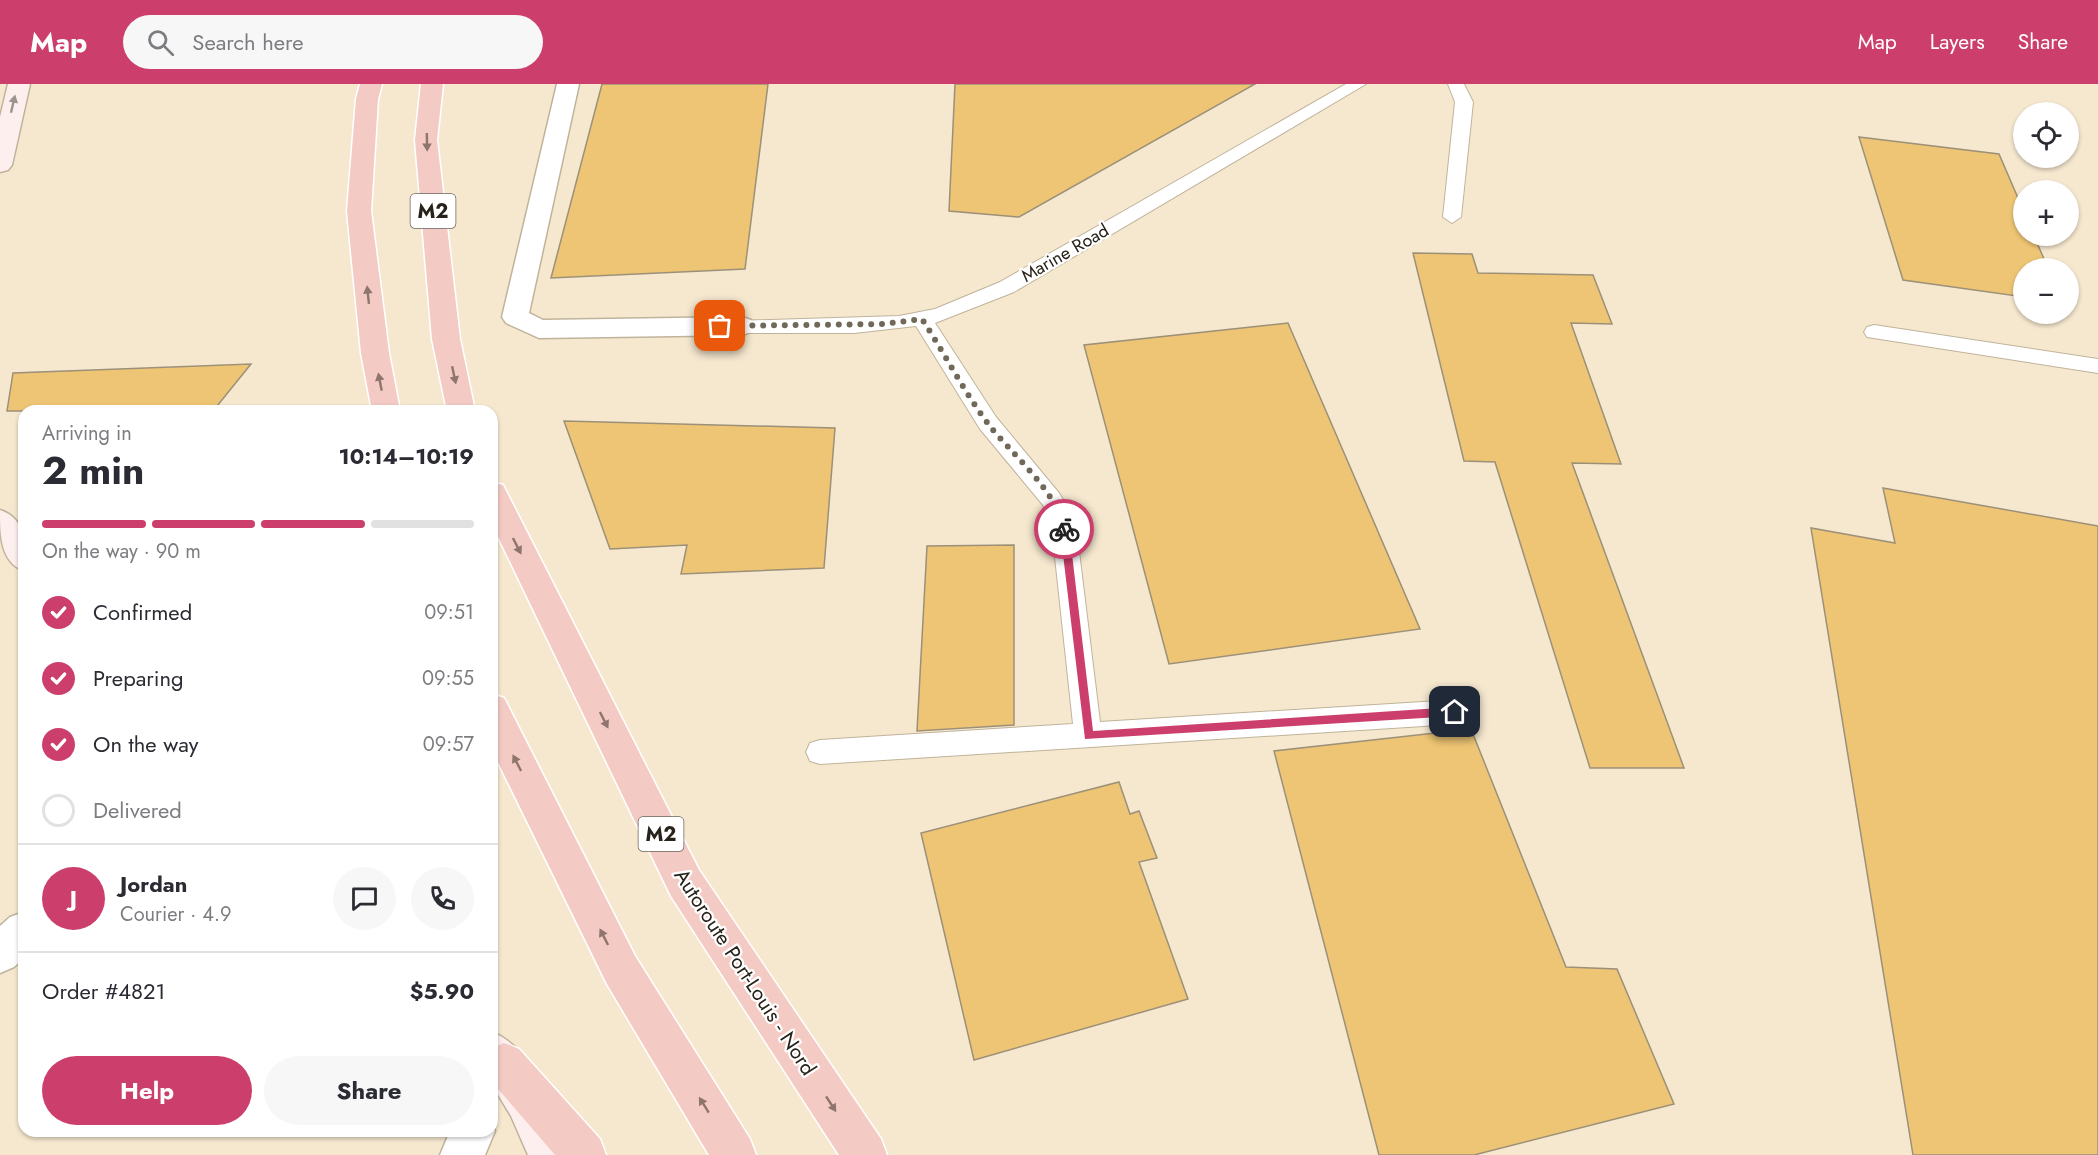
<!DOCTYPE html>
<html lang="en">
<head>
<meta charset="utf-8">
<style>
  :root { --surface:#fff; --page:#f7f7f7; --text:#2b2b33; --muted:#7c7c81; --line:#e1e1e2; --accent:#cc3f6c }
  body { margin:0; font-family:Jost,sans-serif; background:var(--page); color:var(--text); height:100vh; display:flex; flex-direction:column; font-size:22px; white-space:nowrap }
  * { box-sizing:border-box; margin:0 }
  p { font-size:20px; color:var(--muted) }
  .icon { flex:none; width:33px; height:33px; fill:none; stroke:currentColor; stroke-width:2; stroke-linecap:round; stroke-linejoin:round }
  .map { position:relative; flex:1; overflow:hidden }
  .details { position:absolute; left:18px; top:321px; width:480px; height:732px; display:flex; flex-direction:column; background:var(--surface); border-radius:18px; box-shadow:0 2px 4px #0004 }
  .details>* { flex:none }
  .fabs { position:absolute; left:2013px; top:18px; display:grid; gap:12px }
  .fabs a { display:grid; place-items:center; width:66px; height:66px; border-radius:50%; background:var(--surface); box-shadow:0 2px 4px #0004; font-size:30px }
  .pin { position:absolute; display:grid; place-items:center; width:51px; height:51px; color:#fff; margin:-26px; border-radius:12px; box-shadow:0 3px 9px #0006 }
  .courier { position:absolute; display:grid; place-items:center; width:60px; height:60px; margin:-30px; border:4px solid #cc3f6c; border-radius:50%; background:#fff; color:#222; box-shadow:0 2px 8px #0007 }
  .headline em { font-style:normal; font-weight:700 }
  .headline div { display:flex; flex-direction:column-reverse }
  .headline { display:flex; align-items:center; justify-content:space-between; height:102px; padding:0 24px }
  h1 { font-size:39px; font-weight:700; line-height:45px }
  .bar { display:grid; grid-template-columns:repeat(4,1fr); gap:9px 6px; align-content:center; height:72px; padding:0 24px }
  .bar i { height:8px; border-radius:4px; background:var(--line) }
  .bar .selected { background:var(--accent) }
  .bar p { grid-column:span 4 }
  .line { display:flex; align-items:center; gap:15px; padding:0 24px; border-top:2px solid var(--line) }
  .line div { flex:1 }
  .round { display:grid; place-items:center; flex:none; width:63px; height:63px; border-radius:32px; background:var(--page) }
  ol { padding:0 24px; list-style:none }
  li { display:flex; align-items:center; gap:18px; height:66px }
  li p { margin-inline-start:auto }
  li .icon { padding:6px; border-radius:50%; background:var(--accent); color:#fff; stroke-width:4 }
  li:last-child { color:var(--muted) }
  li i { width:33px; height:33px; border:3px solid var(--line); border-radius:50% }
  .primary-button { display:flex; gap:12px; margin-top:auto; padding:12px 24px }
  .primary-button a { flex:1; height:69px; border-radius:36px; background:var(--accent); color:#fff; font-size:24px; font-weight:700; line-height:69px; text-align:center }
  .primary-button a+a { background:var(--page); color:var(--text) }
  header { display:flex; align-items:center; gap:36px; box-sizing:border-box; height:84px; padding:0 30px; background:var(--accent); color:#fff }
  header strong { font-size:28px }
  nav { display:flex; gap:33px; margin-inline-start:auto; font-size:21px }
  .search { width:420px; height:54px; background:var(--page); display:flex; align-items:center; gap:15px; box-sizing:border-box; padding:0 21px; border-radius:33px; color:var(--muted); font-size:22px }
  .map>svg:first-child { display:block }
  .building { fill:#eec574; stroke:#9c9079; stroke-width:1.5 }
  .lines { fill:none; stroke-linecap:round; stroke-linejoin:round }
  .lane-casing { stroke:#c0b39b; stroke-width:2 }
  .street-casing { stroke:#c0b39b; stroke-width:3 }
  .secondary-casing { stroke:#c0b39b; stroke-width:3 }
  .highway-casing { stroke:#fff; stroke-width:3 }
  .lane { fill:#fff; fill-rule:evenodd }
  .street { fill:#fff; fill-rule:evenodd }
  .secondary { fill:#fcefed; fill-rule:evenodd }
  .highway { fill:#f4cac4; fill-rule:evenodd }
  .oneway { fill:#9d938e }
  .oneway2 { fill:#8e766f }
  .route { fill:#cc3f6c }
  .done { stroke:#706859; stroke-width:6; stroke-dasharray:0 10.8 }
  .labels { text-anchor:middle; dominant-baseline:central; stroke-width:4.5; stroke-linejoin:round; paint-order:stroke }
  .far-street-label { font-size:18px; fill:#28231a; stroke:#fff }
  .shield { fill:#fff; stroke:#68655f; stroke-width:1.5 }
  .shield-label { font-size:20px; font-weight:bold; fill:#28231a }
  .street-label { font-size:21px; fill:#28231a; stroke:#fff }
</style>
</head>
<body>
<header>
<strong>Map</strong>
<div class="search"><svg class="icon" aria-label="search" viewBox="0 0 24 24"><circle cx="10" cy="10" r="6"/><path d="M15 15l6 6"/></svg>Search here</div>
<nav><a>Map</a><a>Layers</a><a>Share</a></nav>
</header>
<div class="map">
<svg width="2098" height="1071" viewBox="0 0 2098 1071">
  <rect width="100%" height="100%" fill="#f6e8cf"/>
  <g class="building">
    <path d="M 602,0 L 768,0 L 745,185 L 551,194 Z"/>
    <path d="M 955,0 L 1255,0 L 1019,133 L 949,127 Z"/>
    <path d="M 1859,53 L 1999,70 L 2024,128 L 2024,152 L 2034,152 L 2048,184 L 2024,184 L 2024,213 L 1903,196 Z"/>
    <path d="M 1413,169 L 1472,170 L 1478,189 L 1593,191 L 1612,240 L 1571,239 L 1621,380 L 1572,379 L 1684,684 L 1590,684 L 1495,378 L 1464,377 Z"/>
    <path d="M 1288,239 L 1420,545 L 1169,580 L 1084,261 Z"/>
    <path d="M 251,280 L 213,327 L 7,327 L 13,289 Z"/>
    <path d="M 564,337 L 835,344 L 824,484 L 681,490 L 687,461 L 610,465 Z"/>
    <path d="M 1883,404 L 2098,442 L 2098,1071 L 1913,1071 L 1811,444 L 1895,459 Z"/>
    <path d="M 1014,461 L 1014,641 L 917,647 L 927,462 Z"/>
    <path d="M 1471,645 L 1566,883 L 1617,885 L 1674,1020 L 1474,1071 L 1379,1071 L 1274,667 Z"/>
    <path d="M 1119,698 L 1130,730 L 1139,727 L 1157,774 L 1139,778 L 1188,915 L 974,976 L 921,749 Z"/>
  </g>
  <g class="lines">
    <g class="lane-casing">
      <g id="lane">
        <path d="M 1346,0 L 1366,0 L 1014,208 L 935,239 L 996,333 L 1059,409 L 1075,435 L 1100,638 L 1455,616 L 1465,620 L 1468,628 L 1465,636 L 1455,640 L 820,680 L 810,677 L 806,668 L 810,659 L 820,656 L 1073,640 L 1051,436 L 1043,421 L 980,345 L 916,242 L 854,249 L 742,249 L 735,247 L 732,242 L 735,237 L 899,232 L 935,225 L 1000,198 Z"/>
        <path d="M 1448,0 L 1464,0 L 1473,18 L 1461,133 L 1452,139 L 1443,133 L 1455,18 Z"/>
        <path d="M 1874,241 L 2098,275 L 2098,289 L 1867,253 L 1864,248 L 1867,243 Z"/>
      </g>
    </g>
    <g class="street-casing">
      <g id="street">
        <path d="M 557,0 L 579,0 L 529,229 L 543,236 L 742,233 L 751,236 L 755,242 L 751,248 L 742,251 L 539,254 L 506,239 L 502,233 Z"/>
        <path d="M 24,828 L 24,874 L 14,883 L 0,889 L 0,842 L 10,833 Z"/>
        <path d="M 492,1040 L 495,1047 L 485,1071 L 440,1071 L 450,1047 L 492,1047 Z"/>
      </g>
    </g>
    <g class="secondary-casing">
      <g id="secondary">
        <path d="M 8,0 L 30,0 L 12,81 L 8,86 L 0,88 L 0,33 Z"/>
        <path d="M 0,426 C 28,435 24,463 24,487 C 0,478 0,450 0,426 Z"/>
        <path d="M 492,948 C 537,966 555,1029 572,1071 L 528,1071 L 511,1032 L 492,1001 Z"/>
      </g>
    </g>
    <g class="highway-casing">
      <g id="highway">
        <path d="M 360,0 L 382,0 L 378,15 L 371,127 L 389,269 L 400,327 L 372,327 L 361,269 L 347,127 L 356,15 Z"/>
        <path d="M 421,0 L 443,0 L 437,56 L 460,255 L 475,327 L 447,327 L 432,255 L 415,56 Z"/>
        <path d="M 492,398 L 503,401 L 507,409 L 699,786 L 881,1055 L 887,1071 L 839,1071 L 671,812 L 492,440 Z"/>
        <path d="M 492,610 L 504,614 L 635,872 L 750,1055 L 756,1071 L 709,1071 L 607,900 L 492,666 Z"/>
        <path d="M 504,959 L 519,965 L 600,1055 L 606,1071 L 555,1071 L 492,998 L 492,964 Z"/>
      </g>
    </g>
    <use href="#lane" class="lane"/>
    <use href="#street" class="street"/>
    <use href="#secondary" class="secondary"/>
    <use href="#highway" class="highway"/>
  </g>
  <defs><path id="oneway-solid" d="M-6-.8H1V-3.2L6.5 0L1 3.2V.8H-6Z" transform="scale(1.5)"/></defs>
  <use class="oneway" href="#oneway-solid" transform="translate(13 20) rotate(-77)"/>
  <g class="oneway2">
    <use href="#oneway-solid" transform="translate(427 58) rotate(89)"/>
    <use href="#oneway-solid" transform="translate(368 211) rotate(-96)"/>
    <use href="#oneway-solid" transform="translate(454 291) rotate(78)"/>
    <use href="#oneway-solid" transform="translate(380 298) rotate(-101)"/>
    <use href="#oneway-solid" transform="translate(517 462) rotate(63)"/>
    <use href="#oneway-solid" transform="translate(604 636) rotate(63)"/>
    <use href="#oneway-solid" transform="translate(517 679) rotate(-117)"/>
    <use href="#oneway-solid" transform="translate(604 853) rotate(-117)"/>
    <use href="#oneway-solid" transform="translate(831 1020) rotate(57)"/>
    <use href="#oneway-solid" transform="translate(704 1021) rotate(-122)"/>
  </g>
  <path class="route" d="M 1064,441 L 1069,445 L 1093,647 L 1455,623 L 1460,628 L 1455,632 L 1085,655 L 1060,445 Z"/>
  <g class="lines">
    <path class="done" d="M 720,242 L 883,240 L 922,235 C 945,270 964,308 989,341 C 1010,368 1060,411 1064,445"/>
  </g>
  <g class="labels">
    <g class="far-street-label">
      <text transform="translate(1065 169) rotate(-30)">Marine Road</text>
    </g>
    <g class="shield">
      <rect x="410.5" y="110" width="45" height="34" rx="4.5"/>
      <rect x="638.5" y="733" width="45" height="34" rx="4.5"/>
    </g>
    <g class="shield-label">
      <text x="433" y="127">M2</text>
      <text x="661" y="750">M2</text>
    </g>
    <g class="street-label">
      <text transform="translate(745 888) rotate(57)">Autoroute Port-Louis - Nord</text>
    </g>
  </g>
</svg>
<div class="fabs">
<a><svg class="icon" aria-label="locate" viewBox="0 0 24 24"><circle cx="12" cy="12" r="6"/><path d="M12 2v4M12 18v4M2 12h4M18 12h4"/></svg></a>
<a>+</a>
<a>−</a>
</div>
<div class="pin" style="left:720px;top:242px;background:#ea580c"><svg class="icon" aria-label="bag" viewBox="0 0 24 24"><path d="M5 8h14l-1 12H6zM9 8a3 3 0 0 1 6 0"/></svg></div>
<div class="pin" style="left:1455px;top:628px;background:#1f2937"><svg class="icon" aria-label="home" viewBox="0 0 24 24"><path d="M3 11l9-7 9 7M6 9v11h12V9"/></svg></div>
<div class="courier" style="left:1064px;top:445px"><svg class="icon" aria-label="bike" viewBox="0 0 24 24"><circle cx="6" cy="16" r="4"/><circle cx="18" cy="16" r="4"/><path d="M6 16l4-8h5l3 8M10 8l3 8H6M13 5h3"/></svg></div>
<section class="details">
<div class="headline"><div><h1>2 min</h1><p>Arriving in</p></div><em>10:14–10:19</em></div>
<div class="bar"><i class="selected"></i><i class="selected"></i><i class="selected"></i><i></i><p>On the way · 90 m</p></div>
<ol>
<li><svg class="icon" aria-label="check" viewBox="0 0 24 24"><path d="M5 12l5 5 9-10"/></svg>Confirmed<p>09:51</p></li>
<li><svg class="icon" aria-label="check" viewBox="0 0 24 24"><path d="M5 12l5 5 9-10"/></svg>Preparing<p>09:55</p></li>
<li><svg class="icon" aria-label="check" viewBox="0 0 24 24"><path d="M5 12l5 5 9-10"/></svg>On the way<p>09:57</p></li>
<li><i></i>Delivered</li>
</ol>
<div class="line" style="height:108px"><b class="round" style="background:var(--accent);color:#fff">J</b><div><b>Jordan</b><p>Courier · 4.9</p></div><a class="round"><svg class="icon" aria-label="chat" viewBox="0 0 24 24"><path d="M4 5h16v11H9l-5 4z"/></svg></a><a class="round"><svg class="icon" aria-label="phone" viewBox="0 0 24 24"><path d="M5 4h4l2 5-3 2q2 4 5 5l2-3 5 2v4C11 20 4 13 5 4z"/></svg></a></div>
<div class="line" style="height:78px"><div>Order #4821</div><b>$5.90</b></div>
<div class="primary-button"><a>Help</a><a>Share</a></div>
</section>
</div>
</body>
</html>
